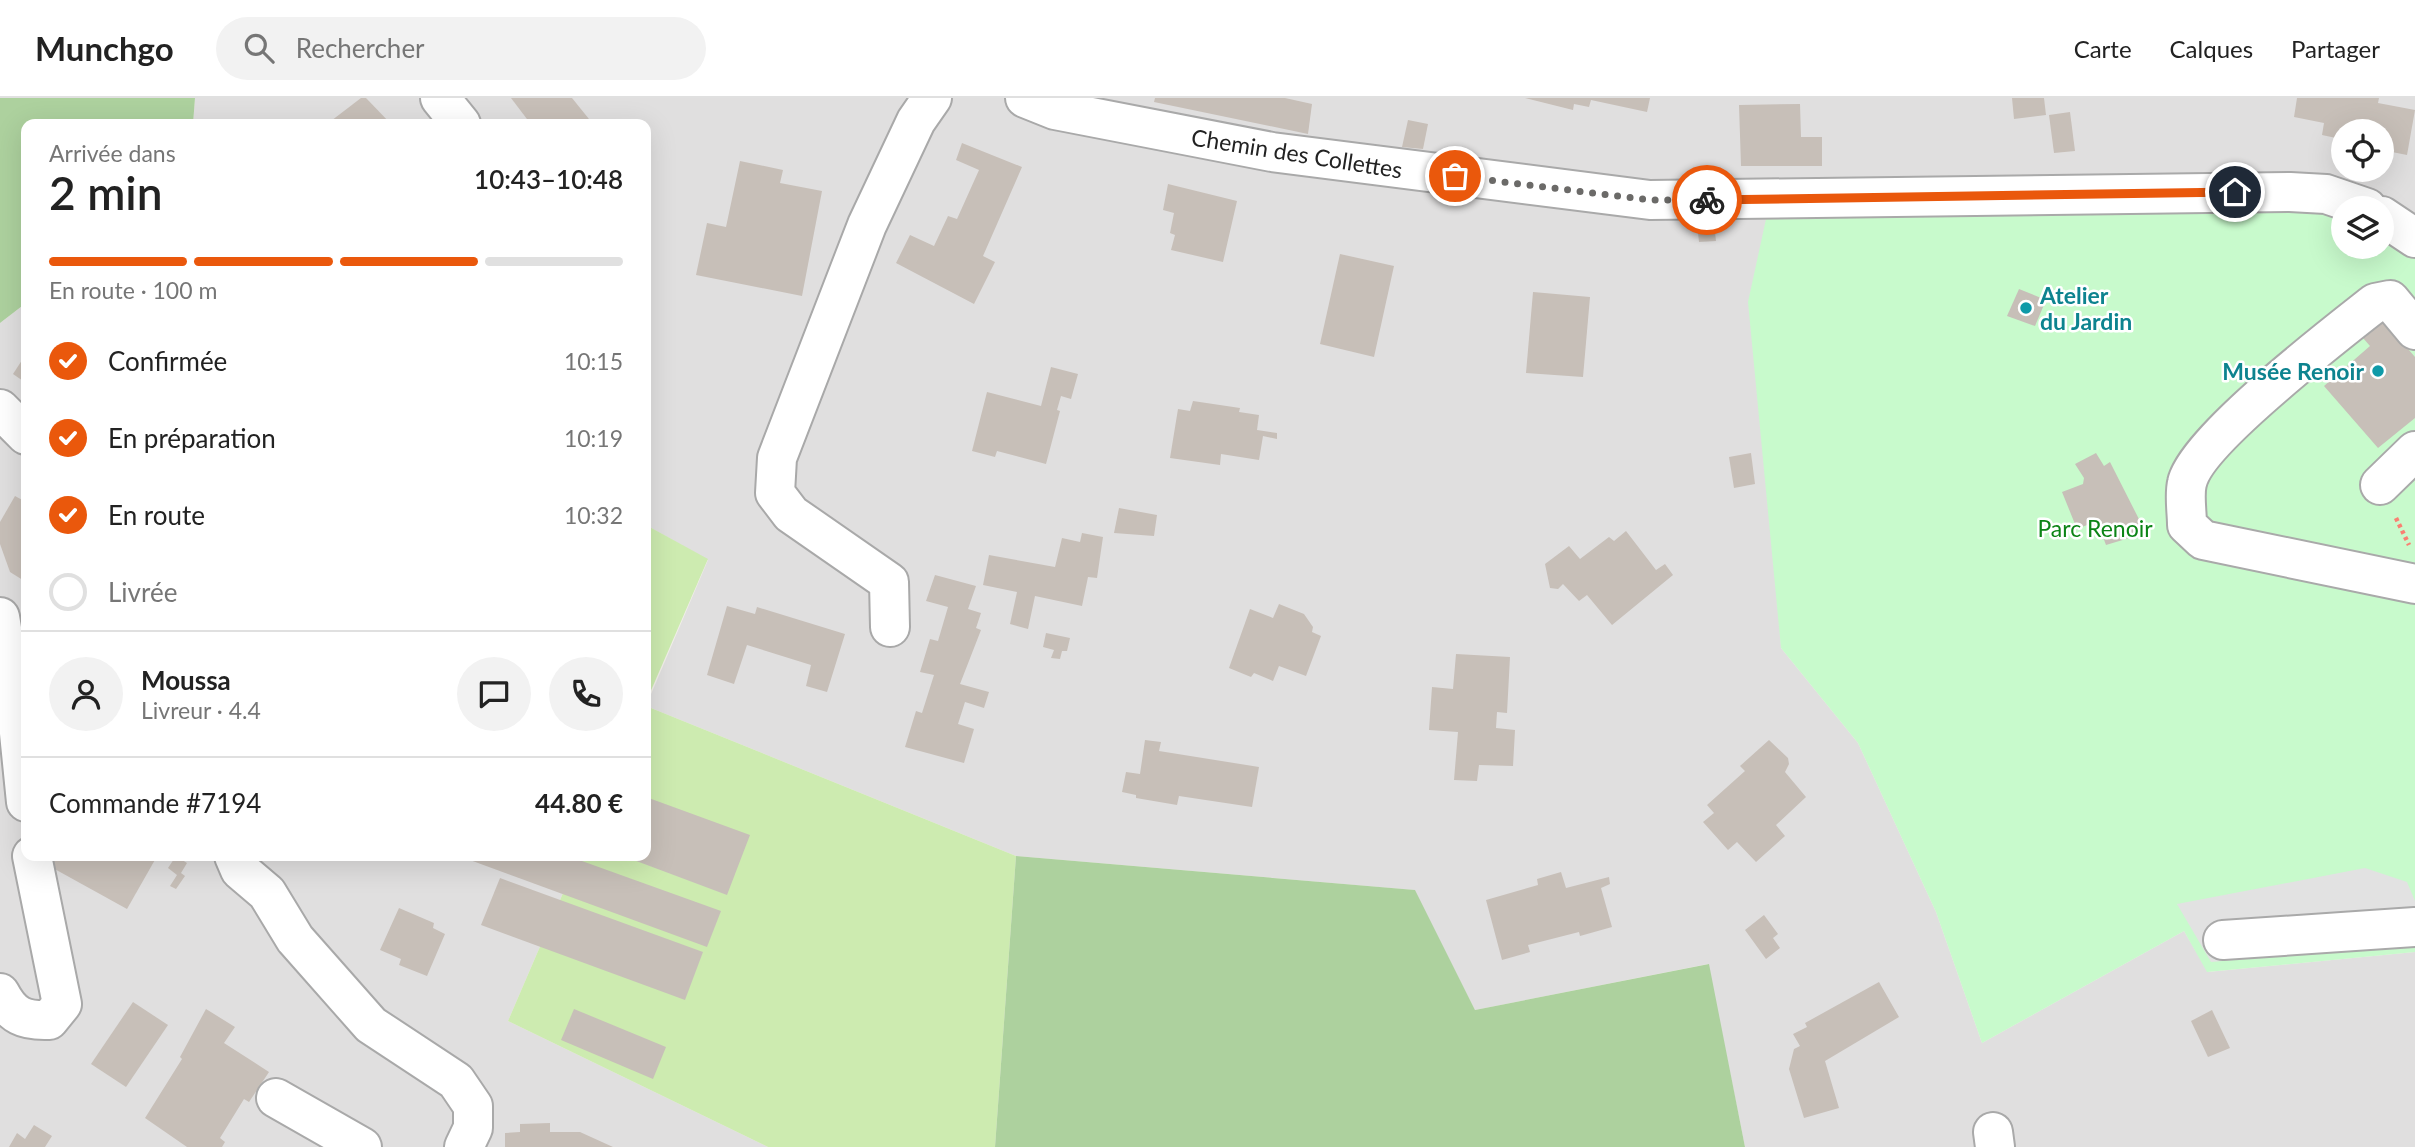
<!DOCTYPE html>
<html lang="fr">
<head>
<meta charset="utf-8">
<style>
  :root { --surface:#fff; --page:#f2f2f2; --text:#222; --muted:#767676; --line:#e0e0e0; --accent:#ea580c }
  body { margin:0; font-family:Lato,sans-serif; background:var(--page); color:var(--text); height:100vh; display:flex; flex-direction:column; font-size:26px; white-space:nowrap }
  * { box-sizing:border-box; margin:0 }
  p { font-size:23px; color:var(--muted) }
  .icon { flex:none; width:38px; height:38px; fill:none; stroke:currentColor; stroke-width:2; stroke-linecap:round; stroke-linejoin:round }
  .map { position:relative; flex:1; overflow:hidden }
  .panel { position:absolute; left:21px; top:21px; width:630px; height:742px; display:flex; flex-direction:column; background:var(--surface); border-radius:14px; box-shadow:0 7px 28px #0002 }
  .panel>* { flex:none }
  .controls { position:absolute; left:2331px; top:21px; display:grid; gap:14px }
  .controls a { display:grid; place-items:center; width:63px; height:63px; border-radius:50%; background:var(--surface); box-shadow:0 7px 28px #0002; font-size:35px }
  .pin { position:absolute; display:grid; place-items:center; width:60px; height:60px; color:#fff; margin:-30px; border:4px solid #fff; border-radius:50%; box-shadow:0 2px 7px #0007 }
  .courier { position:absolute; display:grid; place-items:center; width:70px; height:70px; margin:-35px; border:5px solid #ea580c; border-radius:50%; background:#fff; color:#222; box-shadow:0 2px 9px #0007 }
  .head em { font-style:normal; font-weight:600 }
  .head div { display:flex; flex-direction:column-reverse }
  .head { display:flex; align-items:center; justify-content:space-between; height:119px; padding:0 28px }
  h1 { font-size:46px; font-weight:600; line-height:52px }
  .bar { display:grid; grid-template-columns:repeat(4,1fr); gap:10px 7px; align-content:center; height:84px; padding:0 28px }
  .bar i { height:9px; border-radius:5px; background:var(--line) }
  .bar .current { background:var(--accent) }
  .bar p { grid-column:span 4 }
  .line { display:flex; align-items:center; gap:18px; padding:0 28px; border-top:2px solid var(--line) }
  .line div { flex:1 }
  .round { display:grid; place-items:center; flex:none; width:74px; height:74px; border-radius:37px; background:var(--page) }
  ol { padding:0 28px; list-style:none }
  li { display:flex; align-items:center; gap:21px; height:77px }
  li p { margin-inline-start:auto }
  li .icon { padding:7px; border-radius:50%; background:var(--accent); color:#fff; stroke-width:4 }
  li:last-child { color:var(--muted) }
  li i { width:38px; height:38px; border:4px solid var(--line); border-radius:50% }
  header { display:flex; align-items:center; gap:42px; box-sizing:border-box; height:98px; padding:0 35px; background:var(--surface); border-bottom:2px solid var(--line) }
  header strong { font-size:33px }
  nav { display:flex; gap:38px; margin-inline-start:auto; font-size:24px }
  .search { width:490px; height:63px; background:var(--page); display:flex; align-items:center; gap:18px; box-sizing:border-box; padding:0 24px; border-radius:38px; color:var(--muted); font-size:26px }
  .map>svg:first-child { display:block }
  .residential { fill:#e0dfdf; fill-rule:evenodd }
  .grass { fill:#cdebb0 }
  .forest { fill:#add19e }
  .park { fill:#c8facc }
  .parking { fill:#e2e2e2 }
  .building { fill:#c7bfb8 }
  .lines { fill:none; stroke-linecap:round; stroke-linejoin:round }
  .minor-casing { stroke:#a9a9a9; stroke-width:42 }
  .path { stroke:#fa8072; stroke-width:4.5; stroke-dasharray:3.5 3.5; stroke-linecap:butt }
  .minor { stroke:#fff; stroke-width:38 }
  .done { stroke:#6b6a68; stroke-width:7; stroke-dasharray:0 12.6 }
  .route { stroke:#ea580c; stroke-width:9 }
  .culture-dot { fill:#0f9aa8; stroke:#fff; stroke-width:2.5 }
  .labels { text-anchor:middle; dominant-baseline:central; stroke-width:5; stroke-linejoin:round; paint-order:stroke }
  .street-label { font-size:23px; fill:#222; stroke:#fff }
  .culture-label { font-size:23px; font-weight:bold; fill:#0d838f; stroke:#fff; text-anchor:start }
  .park-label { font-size:23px; fill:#0c8416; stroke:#fff }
</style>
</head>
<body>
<header>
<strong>Munchgo</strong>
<div class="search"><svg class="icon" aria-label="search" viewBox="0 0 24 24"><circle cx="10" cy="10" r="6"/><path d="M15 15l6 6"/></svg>Rechercher</div>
<nav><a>Carte</a><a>Calques</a><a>Partager</a></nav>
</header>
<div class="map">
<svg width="2415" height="1049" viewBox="0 0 2415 1049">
  <rect width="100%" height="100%" fill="#f2efe9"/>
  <g class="residential">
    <path d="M 195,0 L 2415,0 L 2415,154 L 2382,123 L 2296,101 L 1766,121 L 1781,550 L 1858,645 L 1936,814 L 1982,945 L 2184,833 L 2208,874 L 2415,854 L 2415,1049 L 1745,1049 L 1708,866 L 1475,912 L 1414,792 L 1016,758 L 646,608 L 708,462 L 646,427 L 646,26 L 193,26 ZM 2343,33 L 2382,33 L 2382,72 L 2343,72 Z"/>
    <path d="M 26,205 L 26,758 L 579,758 L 508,923 L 768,1049 L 0,1049 L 0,225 Z"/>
  </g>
  <g class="grass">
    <path d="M 646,427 L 708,461 L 646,604 Z"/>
    <path d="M 646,608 L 1016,758 L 995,1049 L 768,1049 L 508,923 L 579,758 L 646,758 Z"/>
  </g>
  <g class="forest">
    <path d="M 0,0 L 195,0 L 193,26 L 26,26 L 26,205 L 0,225 Z"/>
    <path d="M 1016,758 L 1415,792 L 1475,912 L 1709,866 L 1745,1049 L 995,1049 Z"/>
  </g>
  <path class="park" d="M 2296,101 L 2343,110 L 2343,149 L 2382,149 L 2382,123 L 2415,154 L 2415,854 L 2207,874 L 2184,833 L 1982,945 L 1936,814 L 1858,645 L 1781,550 L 1748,204 L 1766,121 Z"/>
  <path class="parking" d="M 2365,770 L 2407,784 L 2415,803 L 2415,846 L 2211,864 L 2177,806 Z"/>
  <g class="building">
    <path d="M 361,0 L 366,0 L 391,26 L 327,26 Z"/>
    <path d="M 511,0 L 572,0 L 593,26 L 530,25 Z"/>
    <path d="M 1155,0 L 1285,0 L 1312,6 L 1308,36 L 1154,4 Z"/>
    <path d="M 1525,0 L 1650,0 L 1647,14 L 1591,2 L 1589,9 L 1574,6 L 1573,12 Z"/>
    <path d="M 2012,0 L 2044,0 L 2046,17 L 2014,21 Z"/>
    <path d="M 2297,0 L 2379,0 L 2378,5 L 2415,12 L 2407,57 L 2382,52 L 2382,33 L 2343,33 L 2343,46 L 2335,44 L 2336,40 L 2322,37 L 2324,25 L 2294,19 Z"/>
    <path d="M 1800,6 L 1801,39 L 1822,39 L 1822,68 L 1741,68 L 1739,7 Z"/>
    <path d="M 2070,14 L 2075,53 L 2054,55 L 2049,17 Z"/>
    <path d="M 1408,22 L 1428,26 L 1423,51 L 1402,49 Z"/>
    <path d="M 962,45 L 1022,69 L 983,158 L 995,164 L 974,206 L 896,165 L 910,137 L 934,148 L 948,118 L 957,121 L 979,72 L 956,62 Z"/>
    <path d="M 740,63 L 783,72 L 780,85 L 822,93 L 802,198 L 696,177 L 707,125 L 726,129 Z"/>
    <path d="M 1168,86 L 1237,103 L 1223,164 L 1171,152 L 1175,137 L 1170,135 L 1174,115 L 1163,112 Z"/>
    <path d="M 1714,125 L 1716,143 L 1699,144 L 1697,126 Z"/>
    <path d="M 1340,156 L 1394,168 L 1374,259 L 1320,246 Z"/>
    <path d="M 2019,191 L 2046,202 L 2035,228 L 2007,218 Z"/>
    <path d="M 1533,194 L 1590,199 L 1583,279 L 1526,275 Z"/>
    <path d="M 2384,223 L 2415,259 L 2415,320 L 2378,350 L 2324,288 L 2370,248 L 2363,240 Z"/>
    <path d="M 26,256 L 26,285 L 13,276 Z"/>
    <path d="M 1051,269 L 1078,276 L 1071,301 L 1061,298 L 1057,312 L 1060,313 L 1046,366 L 997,353 L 995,359 L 972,353 L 987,294 L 1041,308 Z"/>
    <path d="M 1193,303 L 1240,310 L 1239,314 L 1259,317 L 1257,332 L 1277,335 L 1277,341 L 1263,338 L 1259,362 L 1221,356 L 1220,367 L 1170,360 L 1178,311 L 1190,313 Z"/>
    <path d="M 1751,355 L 1755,386 L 1734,390 L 1729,359 Z"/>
    <path d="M 2096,355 L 2104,368 L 2110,364 L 2146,435 L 2106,447 L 2097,423 L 2077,431 L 2062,394 L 2083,386 L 2084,380 L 2075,366 Z"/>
    <path d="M 15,398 L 26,404 L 26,484 L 10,474 L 0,446 L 0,424 Z"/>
    <path d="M 1119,410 L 1157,417 L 1154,438 L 1114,435 Z"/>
    <path d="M 1626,433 L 1656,472 L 1665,466 L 1673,477 L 1612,527 L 1587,497 L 1579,503 L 1563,486 L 1558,491 L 1550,490 L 1545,466 L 1569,448 L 1580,461 L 1609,439 L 1614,443 Z"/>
    <path d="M 1082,435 L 1103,439 L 1097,480 L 1088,479 L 1082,508 L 1035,498 L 1028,531 L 1010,526 L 1017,494 L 983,487 L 989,457 L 1055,469 L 1062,440 L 1080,444 Z"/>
    <path d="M 935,477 L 976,488 L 968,511 L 981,515 L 976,530 L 981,532 L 960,586 L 989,594 L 984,610 L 965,604 L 958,626 L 974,631 L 964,665 L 905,649 L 916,613 L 922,615 L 934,577 L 920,574 L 930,541 L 938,543 L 948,509 L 926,503 Z"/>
    <path d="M 1279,506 L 1304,516 L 1313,529 L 1312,534 L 1321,538 L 1306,578 L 1279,568 L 1273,583 L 1254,575 L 1251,579 L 1229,570 L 1250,511 L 1273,520 Z"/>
    <path d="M 727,508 L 755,516 L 757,509 L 845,536 L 827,594 L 806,588 L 811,567 L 747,547 L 734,586 L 707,577 Z"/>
    <path d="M 1046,535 L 1070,540 L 1067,553 L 1062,553 L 1060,561 L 1051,560 L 1054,552 L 1043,549 Z"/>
    <path d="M 1456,556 L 1510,559 L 1507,615 L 1497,614 L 1496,630 L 1515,632 L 1513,668 L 1479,667 L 1477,683 L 1454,682 L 1458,634 L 1429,632 L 1432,589 L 1453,591 Z"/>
    <path d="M 1145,642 L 1161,644 L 1159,653 L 1259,669 L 1252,709 L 1179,698 L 1177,707 L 1136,700 L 1136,697 L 1122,694 L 1126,674 L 1140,676 Z"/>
    <path d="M 1769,642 L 1788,660 L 1789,666 L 1785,674 L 1806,699 L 1776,727 L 1785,738 L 1756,764 L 1737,744 L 1728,752 L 1703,724 L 1714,715 L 1707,707 L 1745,673 L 1740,668 Z"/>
    <path d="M 646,699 L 750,737 L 727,797 L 623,758 L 646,758 Z"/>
    <path d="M 57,758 L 152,758 L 156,760 L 127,811 L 51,769 Z"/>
    <path d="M 176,758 L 187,765 L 181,775 L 185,778 L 176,791 L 170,788 L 177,777 L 168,770 Z"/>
    <path d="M 459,758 L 568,758 L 721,813 L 707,849 Z"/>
    <path d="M 1561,774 L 1566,790 L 1609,779 L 1610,786 L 1601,790 L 1612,829 L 1580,838 L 1579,834 L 1528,847 L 1530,854 L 1502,862 L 1486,802 L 1538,787 L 1537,781 Z"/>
    <path d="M 500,780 L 703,854 L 685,902 L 481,827 Z"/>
    <path d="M 399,810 L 434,825 L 433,830 L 445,836 L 427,878 L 399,867 L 401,861 L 380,852 Z"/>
    <path d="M 1764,817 L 1778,836 L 1773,840 L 1780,850 L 1766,861 L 1745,832 Z"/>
    <path d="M 1879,884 L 1899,919 L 1825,963 L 1839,1010 L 1804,1020 L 1789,971 L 1794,951 L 1800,948 L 1793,936 L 1807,929 L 1805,925 Z"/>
    <path d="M 133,904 L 168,927 L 126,989 L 91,966 Z"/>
    <path d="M 206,911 L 235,929 L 224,945 L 269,974 L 249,1004 L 244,1001 L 220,1040 L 225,1044 L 222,1049 L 187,1049 L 145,1020 L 182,961 L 180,959 Z"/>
    <path d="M 574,911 L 666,949 L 653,981 L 561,942 Z"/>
    <path d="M 2212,912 L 2230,950 L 2208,959 L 2191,923 Z"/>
    <path d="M 550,1025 L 550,1034 L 580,1034 L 613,1049 L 505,1049 L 505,1035 L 520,1034 L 520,1026 Z"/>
    <path d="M 34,1027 L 52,1038 L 45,1049 L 9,1049 L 17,1035 L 25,1041 Z"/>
  </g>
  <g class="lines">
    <g class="minor-casing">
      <g id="minor">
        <path d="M 440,0 L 461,26"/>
        <path d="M 1025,0 L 1055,12 L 1272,54 L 1650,102 L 2290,94 L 2326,96 L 2367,110"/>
        <path d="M 2382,118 L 2415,140"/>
        <path d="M 2415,232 L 2390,202 L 2375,205 C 2337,235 2196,343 2187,385 C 2184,397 2187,414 2187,427 L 2203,442 L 2415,486"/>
        <path d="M 0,311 L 26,337"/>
        <path d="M 2380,387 L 2415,353"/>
        <path d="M 0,519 L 18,625 L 26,704"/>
        <path d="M 890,529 L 889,484 L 791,416 L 775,395 L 777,360 L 867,127 L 916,23 L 932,0"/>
        <path d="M 234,758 L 240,772 L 267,795 L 295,841 L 371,927 L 456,983 L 473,1008 L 473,1030 L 464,1049"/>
        <path d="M 2223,842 L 2415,829"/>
        <path d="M 0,895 C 12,918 24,923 49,922 L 62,906 L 32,758"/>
        <path d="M 276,1000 L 362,1049"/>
        <path d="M 1993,1034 L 1995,1049"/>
      </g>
    </g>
    <path class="path" d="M 2396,420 L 2409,447"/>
    <use href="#minor" class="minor"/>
  </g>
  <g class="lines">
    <path class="done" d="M 1455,78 L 1650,102 L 1707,102"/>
    <path class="route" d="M 1707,102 L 2235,94"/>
  </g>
  <g class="culture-dot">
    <circle cx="2026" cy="210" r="7"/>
    <circle cx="2378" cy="273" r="7"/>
  </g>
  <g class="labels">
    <g class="street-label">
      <text transform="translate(1297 55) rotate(9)">Chemin des Collettes</text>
    </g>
    <g class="culture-label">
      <text x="2040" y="197">Atelier<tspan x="2040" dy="26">du Jardin</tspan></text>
      <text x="2364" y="273" text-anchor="end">Musée Renoir</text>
    </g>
    <g class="park-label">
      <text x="2095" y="430">Parc Renoir</text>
    </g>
  </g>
</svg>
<div class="controls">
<a><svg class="icon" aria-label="locate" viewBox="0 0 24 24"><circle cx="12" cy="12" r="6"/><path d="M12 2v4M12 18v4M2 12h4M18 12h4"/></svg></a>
<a><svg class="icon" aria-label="layers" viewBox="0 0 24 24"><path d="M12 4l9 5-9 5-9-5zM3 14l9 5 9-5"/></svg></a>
</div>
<div class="pin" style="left:1455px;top:78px;background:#ea580c"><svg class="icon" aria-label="bag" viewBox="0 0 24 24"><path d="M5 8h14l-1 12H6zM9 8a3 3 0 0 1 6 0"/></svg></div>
<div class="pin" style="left:2235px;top:94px;background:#1f2937"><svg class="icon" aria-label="home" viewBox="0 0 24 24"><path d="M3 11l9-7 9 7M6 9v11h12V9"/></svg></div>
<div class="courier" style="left:1707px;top:102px"><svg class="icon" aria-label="bike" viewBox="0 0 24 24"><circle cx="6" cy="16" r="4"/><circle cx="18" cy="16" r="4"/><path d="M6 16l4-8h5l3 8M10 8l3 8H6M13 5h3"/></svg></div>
<section class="panel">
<div class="head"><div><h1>2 min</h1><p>Arrivée dans</p></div><em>10:43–10:48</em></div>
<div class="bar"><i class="current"></i><i class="current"></i><i class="current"></i><i></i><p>En route · 100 m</p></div>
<ol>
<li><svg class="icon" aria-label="check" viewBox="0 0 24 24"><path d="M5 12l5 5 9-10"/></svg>Confirmée<p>10:15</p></li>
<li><svg class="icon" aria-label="check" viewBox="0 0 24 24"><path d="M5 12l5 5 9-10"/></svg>En préparation<p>10:19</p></li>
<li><svg class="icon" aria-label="check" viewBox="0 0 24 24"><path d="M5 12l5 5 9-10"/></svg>En route<p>10:32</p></li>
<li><i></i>Livrée</li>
</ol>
<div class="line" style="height:126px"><a class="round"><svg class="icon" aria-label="person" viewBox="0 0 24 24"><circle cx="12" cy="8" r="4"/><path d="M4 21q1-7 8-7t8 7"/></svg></a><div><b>Moussa</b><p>Livreur · 4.4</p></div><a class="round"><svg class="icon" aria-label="chat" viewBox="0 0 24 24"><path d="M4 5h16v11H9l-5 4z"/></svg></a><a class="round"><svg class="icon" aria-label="phone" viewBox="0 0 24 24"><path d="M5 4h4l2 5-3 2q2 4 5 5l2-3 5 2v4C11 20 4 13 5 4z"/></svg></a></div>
<div class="line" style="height:91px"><div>Commande #7194</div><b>44.80 €</b></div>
</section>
</div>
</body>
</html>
